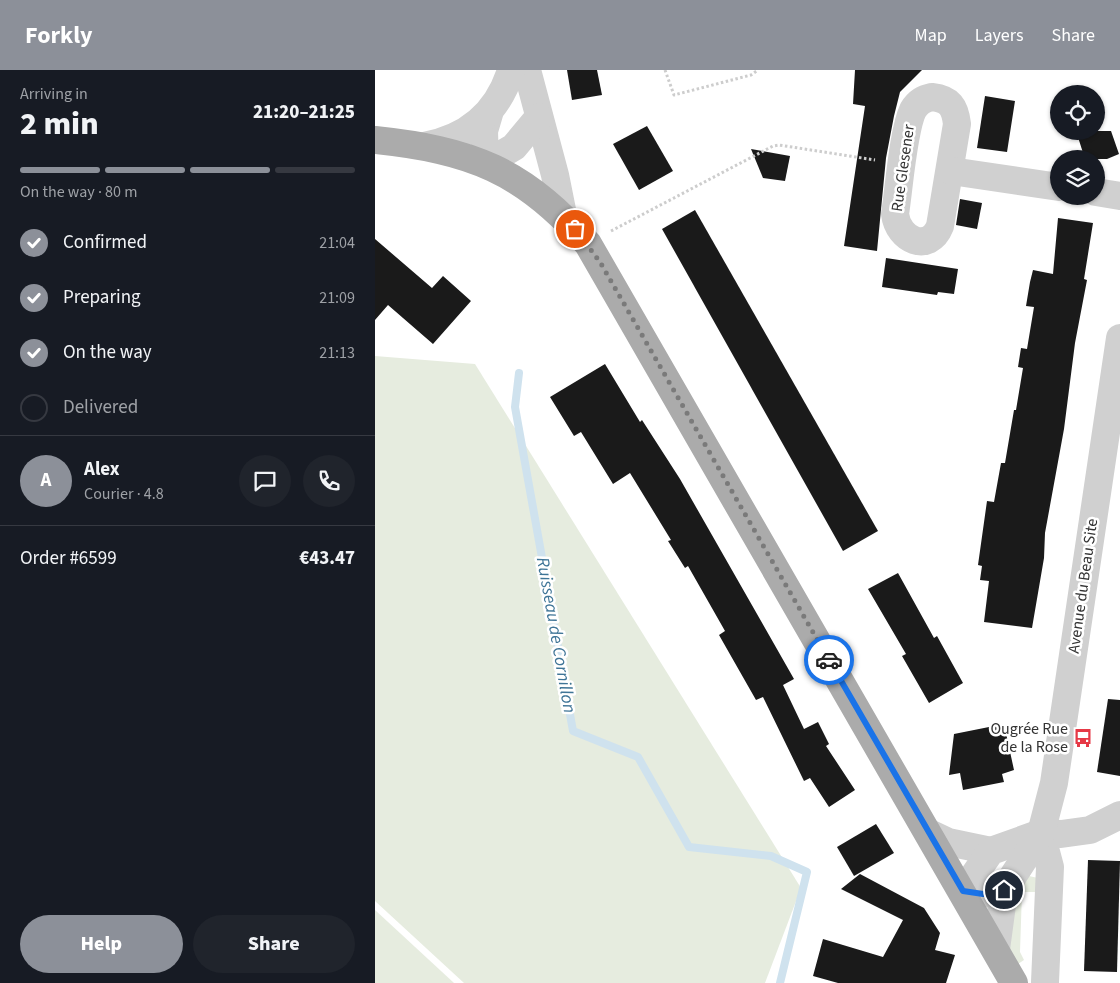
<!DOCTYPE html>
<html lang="en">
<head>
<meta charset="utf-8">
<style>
  :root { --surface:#171b24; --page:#20242c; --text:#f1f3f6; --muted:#9ea1a6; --line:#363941; --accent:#8c9099 }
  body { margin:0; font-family:"Source Sans 3",sans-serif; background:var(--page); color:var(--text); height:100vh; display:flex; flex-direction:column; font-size:19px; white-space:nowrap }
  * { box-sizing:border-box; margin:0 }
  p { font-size:16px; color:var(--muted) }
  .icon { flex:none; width:28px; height:28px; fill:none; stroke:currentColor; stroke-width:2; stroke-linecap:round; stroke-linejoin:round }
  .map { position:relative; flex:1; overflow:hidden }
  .sheet { display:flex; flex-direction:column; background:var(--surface); width:375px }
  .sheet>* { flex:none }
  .tools { position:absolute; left:675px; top:15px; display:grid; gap:10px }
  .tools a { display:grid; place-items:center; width:55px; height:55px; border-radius:50%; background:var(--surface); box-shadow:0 1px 4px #0004; font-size:25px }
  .pin { position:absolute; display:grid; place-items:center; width:42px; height:42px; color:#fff; margin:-21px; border:2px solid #fff; border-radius:50%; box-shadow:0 1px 5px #0007 }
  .courier { position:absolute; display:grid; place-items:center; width:50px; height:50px; margin:-25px; border:4px solid #1a73e8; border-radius:50%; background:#fff; color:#222; box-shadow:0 1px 6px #0007 }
  .head em { font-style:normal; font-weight:800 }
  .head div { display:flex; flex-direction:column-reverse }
  .head { display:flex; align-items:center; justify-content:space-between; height:85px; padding:0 20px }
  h1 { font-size:32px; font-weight:800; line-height:38px }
  .bar { display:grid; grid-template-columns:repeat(4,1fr); gap:8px 5px; align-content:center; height:60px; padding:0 20px }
  .bar i { height:6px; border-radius:4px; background:var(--line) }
  .bar .selected { background:var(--accent) }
  .bar p { grid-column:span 4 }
  .line { display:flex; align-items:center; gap:12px; padding:0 20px; border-top:1px solid var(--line) }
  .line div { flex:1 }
  .round { display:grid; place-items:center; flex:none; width:52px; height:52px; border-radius:26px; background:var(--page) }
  ol { padding:0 20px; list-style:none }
  li { display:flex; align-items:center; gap:15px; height:55px }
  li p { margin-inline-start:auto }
  li .icon { padding:5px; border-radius:50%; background:var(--accent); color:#fff; stroke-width:4 }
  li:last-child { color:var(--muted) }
  li i { width:28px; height:28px; border:2px solid var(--line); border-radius:50% }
  .primary-button { display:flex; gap:10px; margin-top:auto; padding:10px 20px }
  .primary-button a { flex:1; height:58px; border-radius:30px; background:var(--accent); color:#fff; font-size:20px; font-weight:800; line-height:58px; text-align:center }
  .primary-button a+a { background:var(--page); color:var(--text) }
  header { display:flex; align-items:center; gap:30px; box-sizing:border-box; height:70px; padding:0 25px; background:var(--accent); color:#fff }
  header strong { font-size:24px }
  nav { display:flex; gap:28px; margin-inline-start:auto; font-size:18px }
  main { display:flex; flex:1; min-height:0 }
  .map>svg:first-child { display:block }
  .green { fill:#e6ecdf }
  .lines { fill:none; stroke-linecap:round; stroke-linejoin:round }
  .stream { stroke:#cfe2ee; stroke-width:8 }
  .building { fill:#1a1a1a }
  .path { stroke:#cdcdcd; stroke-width:3; stroke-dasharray:2.5 2.5; stroke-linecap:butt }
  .minor { stroke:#d0d0d0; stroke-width:28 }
  .major { stroke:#ababab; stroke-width:28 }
  .done { stroke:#7a7a7a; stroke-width:5; stroke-dasharray:0 9 }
  .route { stroke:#1a73e8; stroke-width:6 }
  .labels { text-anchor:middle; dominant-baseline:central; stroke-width:5; stroke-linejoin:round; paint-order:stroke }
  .street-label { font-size:16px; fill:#333; stroke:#fff }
  .poi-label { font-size:16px; fill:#333; stroke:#fff; text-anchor:end }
  .water-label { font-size:18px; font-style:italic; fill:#3f7597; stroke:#fff }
</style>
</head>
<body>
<header>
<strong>Forkly</strong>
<nav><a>Map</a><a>Layers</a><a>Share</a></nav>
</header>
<main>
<section class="sheet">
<div class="head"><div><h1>2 min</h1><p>Arriving in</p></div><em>21:20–21:25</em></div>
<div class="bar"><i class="selected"></i><i class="selected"></i><i class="selected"></i><i></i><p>On the way · 80 m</p></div>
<ol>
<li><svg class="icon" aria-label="check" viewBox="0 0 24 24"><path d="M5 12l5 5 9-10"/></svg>Confirmed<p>21:04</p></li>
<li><svg class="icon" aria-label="check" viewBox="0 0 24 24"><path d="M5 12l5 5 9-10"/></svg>Preparing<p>21:09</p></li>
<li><svg class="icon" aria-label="check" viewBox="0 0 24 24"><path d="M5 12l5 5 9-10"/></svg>On the way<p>21:13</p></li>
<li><i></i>Delivered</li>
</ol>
<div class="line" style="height:90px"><b class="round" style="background:var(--accent);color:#fff">A</b><div><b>Alex</b><p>Courier · 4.8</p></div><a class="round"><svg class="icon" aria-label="chat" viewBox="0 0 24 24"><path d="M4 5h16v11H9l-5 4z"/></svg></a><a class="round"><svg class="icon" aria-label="phone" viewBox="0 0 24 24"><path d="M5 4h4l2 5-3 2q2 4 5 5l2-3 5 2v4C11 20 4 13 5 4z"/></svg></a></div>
<div class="line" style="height:65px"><div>Order #6599</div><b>€43.47</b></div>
<div class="primary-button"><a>Help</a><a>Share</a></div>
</section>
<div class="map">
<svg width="745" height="913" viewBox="0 0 745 913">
  <rect width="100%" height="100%" fill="#fff"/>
  <g class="green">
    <path d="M 0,286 L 100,294 L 426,818 L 390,913 L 89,913 L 0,831 Z"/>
    <path d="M 654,806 L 663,808 L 662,822 L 647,822 L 645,882 L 649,890 L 643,894 L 633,875 L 644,809 Z"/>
    <path d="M 0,840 L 79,913 L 0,913 Z"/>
  </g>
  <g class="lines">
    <path class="stream" d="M 144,303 L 140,337 L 198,661 L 263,687 L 314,777 L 396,786 L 432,802 L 405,913"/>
  </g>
  <g class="building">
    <path d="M 192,0 L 222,0 L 227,25 L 197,30 Z"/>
    <path d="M 480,0 L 547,0 L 525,22 L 519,46 L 511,88 L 502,181 L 469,176 L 490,36 L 478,34 Z"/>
    <path d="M 610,26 L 640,31 L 632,82 L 602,78 Z"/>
    <path d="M 272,56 L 298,101 L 264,120 L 238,74 Z"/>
    <path d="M 701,61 L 736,61 L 744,84 L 732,89 L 710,89 Z"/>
    <path d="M 376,79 L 415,86 L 410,111 L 388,108 Z"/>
    <path d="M 585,129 L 607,133 L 602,159 L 581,155 Z"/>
    <path d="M 320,140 L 503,461 L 468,481 L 287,159 Z"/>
    <path d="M 683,148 L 718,153 L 709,209 L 712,210 L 700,273 L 689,359 L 670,463 L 669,488 L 657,558 L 609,552 L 614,511 L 605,510 L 607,496 L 603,495 L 612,431 L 619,432 L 626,393 L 630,393 L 639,340 L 641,340 L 648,298 L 643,297 L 646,278 L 652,279 L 659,237 L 651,236 L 655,212 L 658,200 L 678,204 Z"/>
    <path d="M 0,169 L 57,218 L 68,206 L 96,231 L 58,274 L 13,235 L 0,250 Z"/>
    <path d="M 511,188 L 583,199 L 579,224 L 563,222 L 562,225 L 507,217 Z"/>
    <path d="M 230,294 L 265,352 L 267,350 L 305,409 L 419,609 L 408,615 L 429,659 L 443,652 L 454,674 L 451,676 L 480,720 L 454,737 L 435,708 L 429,711 L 388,627 L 381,630 L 344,565 L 350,561 L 313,496 L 310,498 L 293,471 L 296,470 L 255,403 L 238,414 L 206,362 L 199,366 L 175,327 Z"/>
    <path d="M 523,503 L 559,568 L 562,566 L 588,613 L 554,633 L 527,586 L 531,584 L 493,519 Z"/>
    <path d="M 733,629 L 745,630 L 745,706 L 722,702 Z"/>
    <path d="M 629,654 L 639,700 L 627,704 L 629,712 L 588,720 L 585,703 L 574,705 L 579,664 Z"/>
    <path d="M 501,754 L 519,783 L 479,806 L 462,777 Z"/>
    <path d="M 713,790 L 745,791 L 742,902 L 709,901 Z"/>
    <path d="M 485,804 L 549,838 L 565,863 L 560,880 L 580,885 L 571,913 L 463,913 L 438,906 L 448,869 L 508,887 L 528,850 L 466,819 Z"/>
  </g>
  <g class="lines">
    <g class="path">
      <path d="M 290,0 L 299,25 L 376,5 L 383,0"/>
      <path d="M 236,161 L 398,76 L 404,75 L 500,90"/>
    </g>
    <g class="minor">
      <path d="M 152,0 L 180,105 L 188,145"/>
      <path d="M 557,27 C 575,29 580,37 582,54 L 565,156 C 554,184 523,170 520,144 C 524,119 528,61 538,40 C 543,32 548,29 557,27 Z"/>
      <path d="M 114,44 L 109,61 L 110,94 L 139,77 L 164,47"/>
      <path d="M 49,76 C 93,68 123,43 136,0"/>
      <path d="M 576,101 L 684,117"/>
      <path d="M 721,122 L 745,126"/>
      <path d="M 554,763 L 573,772 L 616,781"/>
      <path d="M 666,763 L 675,797 L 670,912"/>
      <path d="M 629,820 L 608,824 L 588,821 L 616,781 L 666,763 L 686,764 L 715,760 L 745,745"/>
      <path d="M 621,879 L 629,820 L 666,763 L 679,713 L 745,268"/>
    </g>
    <path class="major" d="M 0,70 C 95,80 149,100 213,174 L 639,913"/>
  </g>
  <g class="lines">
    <path class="done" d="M 200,159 L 225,192 L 454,590"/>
    <path class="route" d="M 454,590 L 588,821 L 608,824 L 629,820"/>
  </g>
  <defs>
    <g id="bus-bare" transform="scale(1.5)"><path d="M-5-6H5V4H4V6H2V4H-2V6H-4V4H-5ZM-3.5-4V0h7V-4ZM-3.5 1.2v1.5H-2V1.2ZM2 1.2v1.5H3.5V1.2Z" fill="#e63946" stroke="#fff" stroke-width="2.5" paint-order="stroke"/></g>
  </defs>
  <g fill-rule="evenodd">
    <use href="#bus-bare" x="708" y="668"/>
  </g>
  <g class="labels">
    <g class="street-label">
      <text transform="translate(528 98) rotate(-82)">Rue Glesener</text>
      <text transform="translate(708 516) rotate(-82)">Avenue du Beau Site</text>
    </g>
    <g class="poi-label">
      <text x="693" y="659">Ougrée Rue<tspan x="693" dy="18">de la Rose</tspan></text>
    </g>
    <g class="water-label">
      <text transform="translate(181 565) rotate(80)">Ruisseau de Cornillon</text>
    </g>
  </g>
</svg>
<div class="tools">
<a><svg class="icon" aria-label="locate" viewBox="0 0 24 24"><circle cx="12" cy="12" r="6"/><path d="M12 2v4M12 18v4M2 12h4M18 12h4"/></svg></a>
<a><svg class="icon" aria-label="layers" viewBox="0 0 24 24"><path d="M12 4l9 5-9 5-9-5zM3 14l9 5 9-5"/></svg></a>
</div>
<div class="pin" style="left:200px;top:159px;background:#ea580c"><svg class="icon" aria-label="bag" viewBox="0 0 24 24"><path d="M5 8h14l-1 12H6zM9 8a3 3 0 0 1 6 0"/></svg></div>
<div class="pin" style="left:629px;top:820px;background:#1f2937"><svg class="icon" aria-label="home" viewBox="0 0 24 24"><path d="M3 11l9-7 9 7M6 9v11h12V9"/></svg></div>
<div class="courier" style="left:454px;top:590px"><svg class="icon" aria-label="car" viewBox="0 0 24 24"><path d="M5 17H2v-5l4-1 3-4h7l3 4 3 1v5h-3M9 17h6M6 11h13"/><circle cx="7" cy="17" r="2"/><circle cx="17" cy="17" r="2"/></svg></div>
</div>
</main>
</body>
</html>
